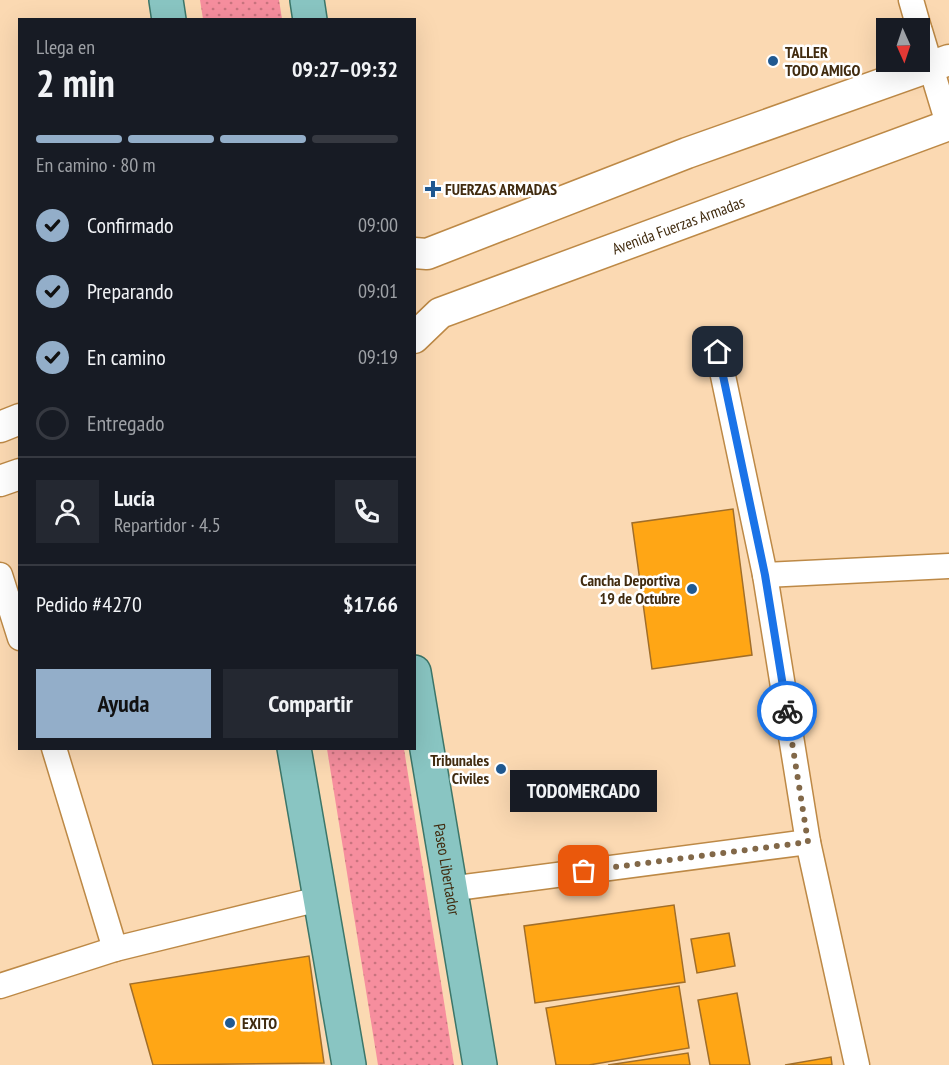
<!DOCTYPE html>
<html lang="es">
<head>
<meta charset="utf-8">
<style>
  :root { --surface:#171b24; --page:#242831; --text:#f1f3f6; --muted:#9ea1a6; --line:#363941; --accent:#93aec9 }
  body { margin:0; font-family:"PT Sans Narrow",sans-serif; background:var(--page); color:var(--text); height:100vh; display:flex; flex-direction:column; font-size:22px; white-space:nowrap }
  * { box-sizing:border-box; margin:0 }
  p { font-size:20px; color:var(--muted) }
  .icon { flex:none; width:33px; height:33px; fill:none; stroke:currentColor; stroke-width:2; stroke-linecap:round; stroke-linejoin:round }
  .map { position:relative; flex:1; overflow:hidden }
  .details { position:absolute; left:18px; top:18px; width:398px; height:732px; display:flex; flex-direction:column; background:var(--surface); border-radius:0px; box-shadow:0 6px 24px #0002 }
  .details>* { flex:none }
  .needle { width:39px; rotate:177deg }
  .fabs { position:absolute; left:876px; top:18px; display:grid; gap:12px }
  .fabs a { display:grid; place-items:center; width:54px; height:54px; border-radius:0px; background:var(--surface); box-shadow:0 6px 24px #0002; font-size:30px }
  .pin { position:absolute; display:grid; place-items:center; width:51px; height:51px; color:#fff; margin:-26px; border-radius:12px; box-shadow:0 3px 9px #0006 }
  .courier { position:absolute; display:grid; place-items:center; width:60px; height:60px; margin:-30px; border:4px solid #1a73e8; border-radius:50%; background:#fff; color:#222; box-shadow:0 2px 8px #0007 }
  .bubble { position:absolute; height:42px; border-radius:0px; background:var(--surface); box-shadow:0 6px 24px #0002; font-size:20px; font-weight:700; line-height:42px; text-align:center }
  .headline em { font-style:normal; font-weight:700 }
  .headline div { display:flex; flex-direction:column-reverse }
  .headline { display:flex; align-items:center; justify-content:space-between; height:102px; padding:0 18px }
  h1 { font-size:39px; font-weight:700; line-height:45px }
  .bar { display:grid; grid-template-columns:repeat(4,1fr); gap:9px 6px; align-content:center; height:72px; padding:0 18px }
  .bar i { height:8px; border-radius:4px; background:var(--line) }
  .bar .current { background:var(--accent) }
  .bar p { grid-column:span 4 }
  .line { display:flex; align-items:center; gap:15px; padding:0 18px; border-top:2px solid var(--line) }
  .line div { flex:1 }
  .round { display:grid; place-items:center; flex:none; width:63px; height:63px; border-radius:0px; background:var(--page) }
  ol { padding:0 18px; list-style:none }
  li { display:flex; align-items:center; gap:18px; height:66px }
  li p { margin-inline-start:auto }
  li .icon { padding:6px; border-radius:50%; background:var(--accent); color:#111; stroke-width:4 }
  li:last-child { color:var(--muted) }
  li i { width:33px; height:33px; border:3px solid var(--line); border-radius:50% }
  .cta { display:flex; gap:12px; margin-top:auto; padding:12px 18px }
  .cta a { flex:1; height:69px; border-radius:0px; background:var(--accent); color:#111; font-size:24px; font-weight:700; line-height:69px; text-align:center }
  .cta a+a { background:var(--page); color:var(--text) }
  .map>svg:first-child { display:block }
  .green { fill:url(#green-dots) }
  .building { fill:#ffa615; stroke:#a16e29; stroke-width:1.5 }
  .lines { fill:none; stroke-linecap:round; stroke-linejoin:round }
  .minor-casing { stroke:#bd8946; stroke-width:27 }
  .tertiary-casing { stroke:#bd8946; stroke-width:33 }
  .primary-casing { stroke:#3c7669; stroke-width:36 }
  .minor { stroke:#fff; stroke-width:24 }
  .tertiary { stroke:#fff; stroke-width:30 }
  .primary { stroke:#89c5c2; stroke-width:33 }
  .done { stroke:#826848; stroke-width:6; stroke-dasharray:0 10.8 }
  .route { stroke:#1a73e8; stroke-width:8 }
  .poi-dot { fill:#205991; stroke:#fff; stroke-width:2 }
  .labels { text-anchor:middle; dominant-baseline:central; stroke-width:5; stroke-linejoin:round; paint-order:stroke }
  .poi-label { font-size:16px; font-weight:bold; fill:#412b0f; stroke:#fff; text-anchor:start }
  .street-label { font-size:16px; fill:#412b0f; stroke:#fff }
</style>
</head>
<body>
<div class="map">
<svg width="949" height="1065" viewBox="0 0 949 1065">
  <defs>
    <pattern id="green-dots" width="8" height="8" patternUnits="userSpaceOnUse" patternTransform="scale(1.5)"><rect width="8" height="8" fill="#f68e9e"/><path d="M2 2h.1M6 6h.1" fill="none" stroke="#c9747f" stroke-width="1.8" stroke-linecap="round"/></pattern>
  </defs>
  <rect width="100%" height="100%" fill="#fbd9b2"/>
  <g class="green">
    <path d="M 200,0 L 279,0 L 282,19 L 203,19 Z"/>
    <path d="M 327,749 L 404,749 L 454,1065 L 378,1065 Z"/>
  </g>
  <g class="building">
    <path d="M 733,509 L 752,655 L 652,669 L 632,523 Z"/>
    <path d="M 674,905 L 685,982 L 535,1003 L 524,926 Z"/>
    <path d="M 729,933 L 735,966 L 697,973 L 691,939 Z"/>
    <path d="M 309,956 L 324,1063 L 153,1065 L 130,984 Z"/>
    <path d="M 679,986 L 689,1048 L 589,1065 L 556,1065 L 546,1008 Z"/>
    <path d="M 737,993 L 750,1065 L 710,1065 L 698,1000 Z"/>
    <path d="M 688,1053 L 690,1065 L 608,1065 Z"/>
    <path d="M 831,1057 L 832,1065 L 785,1065 Z"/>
  </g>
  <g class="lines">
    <g class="minor-casing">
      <g id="minor">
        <path d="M 911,0 L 919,28"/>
        <path d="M 920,31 L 949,127"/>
        <path d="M 718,352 L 765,575 L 808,842 L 857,1065"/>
        <path d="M 0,575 L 20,638"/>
        <path d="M 765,575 L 949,566"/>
        <path d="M 54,748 L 115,949"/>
        <path d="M 449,889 L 808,842"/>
        <path d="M 0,986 L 115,949 L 319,899"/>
      </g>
    </g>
    <g class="tertiary-casing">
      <g id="tertiary">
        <path d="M 414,253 L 427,254 L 687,153 L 949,60"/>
        <path id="s1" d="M 414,338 L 440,313 L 949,125"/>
        <path d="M 0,427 L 20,419"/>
        <path d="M 0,481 L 20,474"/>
      </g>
    </g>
    <g class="primary-casing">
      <g id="primary">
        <path d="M 166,0 L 169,20"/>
        <path d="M 307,0 L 310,20"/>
        <path id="s2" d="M 414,672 L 480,1065"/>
        <path d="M 294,748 L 349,1065"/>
      </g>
    </g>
    <use href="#minor" class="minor"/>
    <use href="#tertiary" class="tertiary"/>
    <use href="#primary" class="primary"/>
  </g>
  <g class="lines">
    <path class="done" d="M 584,871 L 808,842 L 787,711"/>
    <path class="route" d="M 718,352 L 765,575 L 787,711"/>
  </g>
  <g class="poi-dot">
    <circle cx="773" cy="61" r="6"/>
    <path d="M430 180h6v6h6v6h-6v6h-6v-6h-6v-6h6z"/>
    <circle cx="692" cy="589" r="6"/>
    <circle cx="501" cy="769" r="6"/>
    <circle cx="230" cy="1023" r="6"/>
  </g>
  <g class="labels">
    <g class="poi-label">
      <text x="785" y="52">TALLER<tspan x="785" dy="18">TODO AMIGO</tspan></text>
      <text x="445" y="189">FUERZAS ARMADAS</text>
      <text x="680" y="580" text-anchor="end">Cancha Deportiva<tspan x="680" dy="18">19 de Octubre</tspan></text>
      <text x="489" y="760" text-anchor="end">Tribunales<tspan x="489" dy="18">Civiles</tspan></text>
      <text x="242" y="1023">EXITO</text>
    </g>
    <g class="street-label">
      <text stroke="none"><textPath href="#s1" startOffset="290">Avenida Fuerzas Armadas</textPath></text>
      <text stroke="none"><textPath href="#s2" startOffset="200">Paseo Libertador</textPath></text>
    </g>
  </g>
</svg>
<div class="fabs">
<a><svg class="needle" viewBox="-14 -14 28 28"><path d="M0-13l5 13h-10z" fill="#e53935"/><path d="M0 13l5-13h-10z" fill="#9ea1a6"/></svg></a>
</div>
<div class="pin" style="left:584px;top:871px;background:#ea580c"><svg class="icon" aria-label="bag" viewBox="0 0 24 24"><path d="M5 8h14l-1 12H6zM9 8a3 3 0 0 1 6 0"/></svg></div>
<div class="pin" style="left:718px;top:352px;background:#1f2937"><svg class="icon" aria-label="home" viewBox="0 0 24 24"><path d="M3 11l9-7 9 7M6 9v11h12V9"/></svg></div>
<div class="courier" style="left:787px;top:711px"><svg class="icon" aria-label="bike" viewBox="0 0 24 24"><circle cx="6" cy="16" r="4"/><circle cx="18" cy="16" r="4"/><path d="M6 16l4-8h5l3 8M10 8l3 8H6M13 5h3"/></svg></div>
<div class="bubble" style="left:510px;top:770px;width:147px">TODOMERCADO</div>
<section class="details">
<div class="headline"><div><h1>2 min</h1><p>Llega en</p></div><em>09:27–09:32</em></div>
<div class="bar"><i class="current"></i><i class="current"></i><i class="current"></i><i></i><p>En camino · 80 m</p></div>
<ol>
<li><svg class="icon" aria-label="check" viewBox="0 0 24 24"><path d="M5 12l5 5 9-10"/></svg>Confirmado<p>09:00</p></li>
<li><svg class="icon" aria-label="check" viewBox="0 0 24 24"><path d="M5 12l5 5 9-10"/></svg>Preparando<p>09:01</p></li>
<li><svg class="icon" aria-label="check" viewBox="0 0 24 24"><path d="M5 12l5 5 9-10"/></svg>En camino<p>09:19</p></li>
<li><i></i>Entregado</li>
</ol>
<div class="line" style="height:108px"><a class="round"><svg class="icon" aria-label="person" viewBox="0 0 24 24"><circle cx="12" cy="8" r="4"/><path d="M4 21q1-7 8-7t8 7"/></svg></a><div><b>Lucía</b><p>Repartidor · 4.5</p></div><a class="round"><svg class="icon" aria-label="phone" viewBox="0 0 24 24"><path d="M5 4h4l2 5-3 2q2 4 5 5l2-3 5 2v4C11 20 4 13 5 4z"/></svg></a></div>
<div class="line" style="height:78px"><div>Pedido #4270</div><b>$17.66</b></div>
<div class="cta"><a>Ayuda</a><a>Compartir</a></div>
</section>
</div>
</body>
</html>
